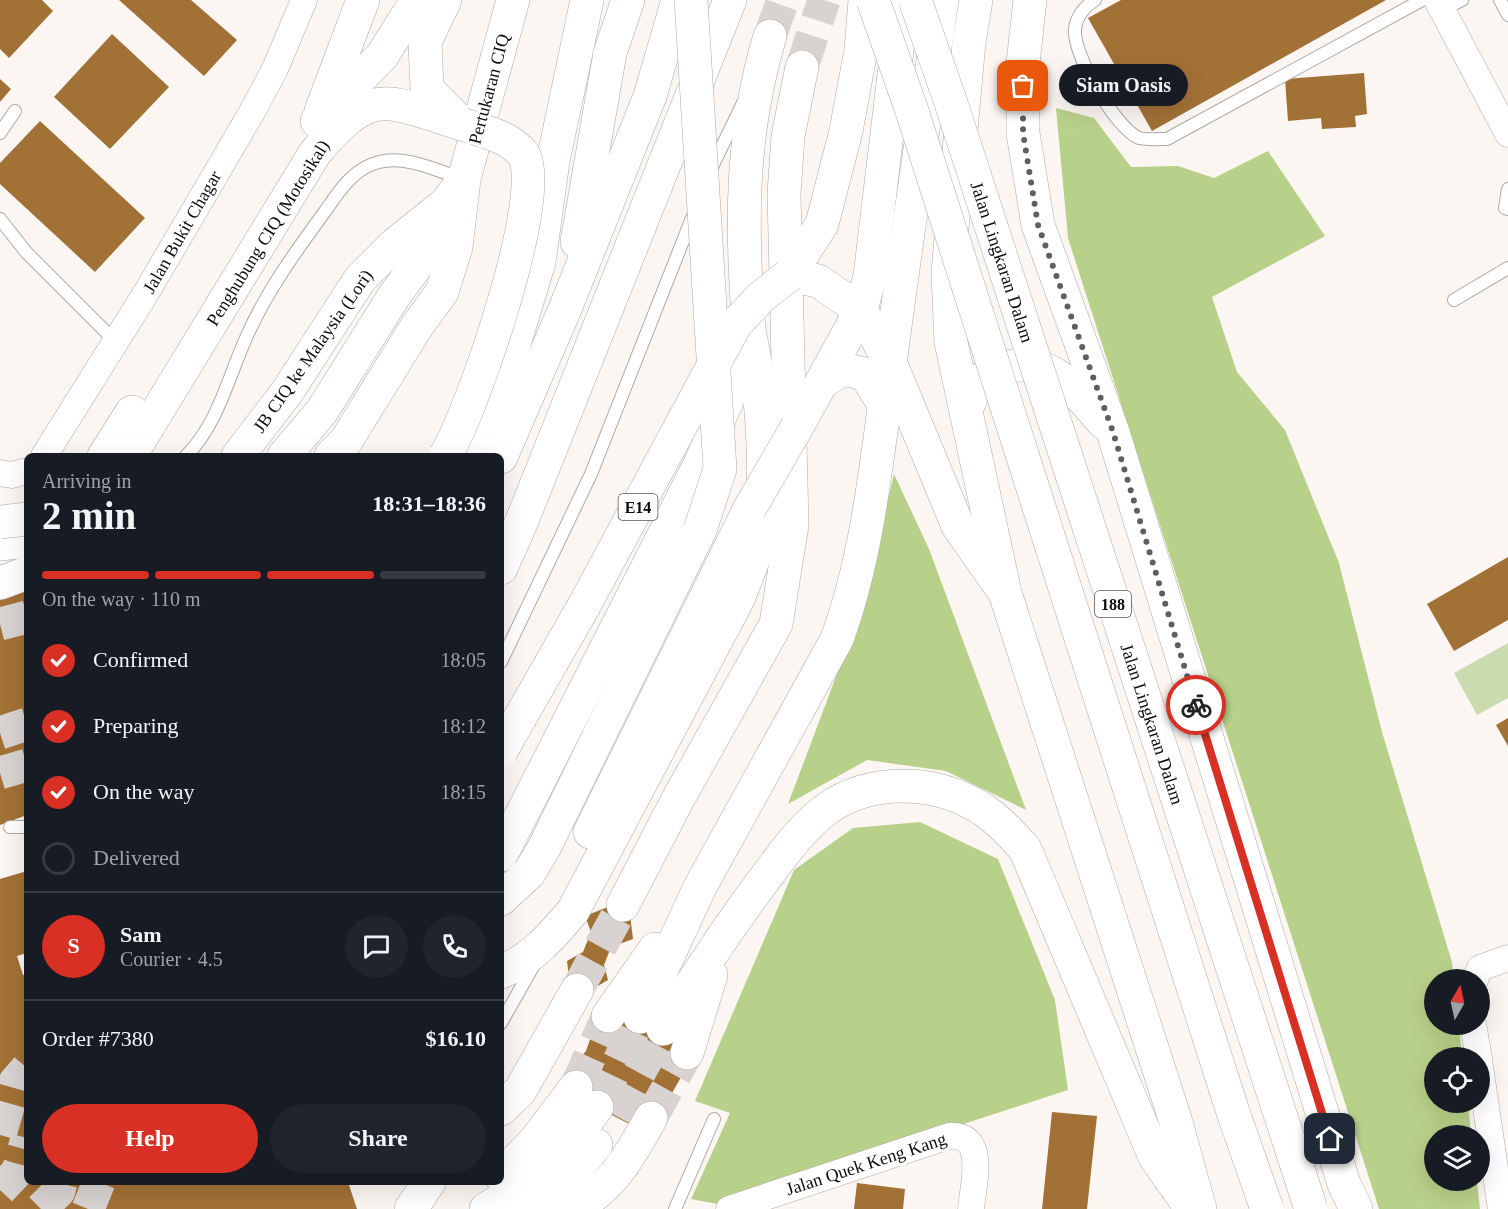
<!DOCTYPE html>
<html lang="en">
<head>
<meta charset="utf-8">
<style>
  :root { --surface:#171b24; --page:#20242c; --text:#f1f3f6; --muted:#9ea1a6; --line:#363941; --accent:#d93025 }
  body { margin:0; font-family:"Times New Roman",serif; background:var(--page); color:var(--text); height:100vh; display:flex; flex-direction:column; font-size:22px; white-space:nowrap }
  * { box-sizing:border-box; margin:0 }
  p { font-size:20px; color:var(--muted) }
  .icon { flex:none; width:33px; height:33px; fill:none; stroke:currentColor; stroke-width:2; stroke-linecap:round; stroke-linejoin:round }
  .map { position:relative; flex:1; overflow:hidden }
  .panel { position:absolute; left:24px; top:453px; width:480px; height:732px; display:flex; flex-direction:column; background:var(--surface); border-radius:9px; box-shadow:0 6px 24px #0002 }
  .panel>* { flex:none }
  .needle { width:39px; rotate:9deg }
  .fabs { position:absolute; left:1424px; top:969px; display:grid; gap:12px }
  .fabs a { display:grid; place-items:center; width:66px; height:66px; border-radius:50%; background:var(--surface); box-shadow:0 6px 24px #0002; font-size:30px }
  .pin { position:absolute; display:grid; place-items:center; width:51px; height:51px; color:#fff; margin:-26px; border-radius:12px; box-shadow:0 3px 9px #0006 }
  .courier { position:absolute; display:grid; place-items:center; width:60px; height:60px; margin:-30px; border:4px solid #d93025; border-radius:50%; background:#fff; color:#222; box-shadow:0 2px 8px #0007 }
  .bubble { position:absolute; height:42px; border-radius:21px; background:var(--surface); box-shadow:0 6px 24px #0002; font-size:20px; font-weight:800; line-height:42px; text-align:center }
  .overview em { font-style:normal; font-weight:800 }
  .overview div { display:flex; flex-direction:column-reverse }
  .overview { display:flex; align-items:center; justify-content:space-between; height:102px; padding:0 18px }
  h1 { font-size:39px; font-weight:800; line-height:45px }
  .bar { display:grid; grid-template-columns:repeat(4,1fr); gap:9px 6px; align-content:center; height:72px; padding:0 18px }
  .bar i { height:8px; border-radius:4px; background:var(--line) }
  .bar .current { background:var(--accent) }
  .bar p { grid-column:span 4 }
  .line { display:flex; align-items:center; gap:15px; padding:0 18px; border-top:2px solid var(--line) }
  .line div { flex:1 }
  .round { display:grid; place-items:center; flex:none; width:63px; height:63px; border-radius:32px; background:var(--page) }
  ol { padding:0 18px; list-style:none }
  li { display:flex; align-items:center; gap:18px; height:66px }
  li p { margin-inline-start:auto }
  li .icon { padding:6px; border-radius:50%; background:var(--accent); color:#fff; stroke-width:4 }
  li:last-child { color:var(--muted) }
  li i { width:33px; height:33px; border:3px solid var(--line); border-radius:50% }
  .primary-button { display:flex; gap:12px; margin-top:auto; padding:12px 18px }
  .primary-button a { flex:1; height:69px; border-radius:36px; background:var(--accent); color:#fff; font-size:24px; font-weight:800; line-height:69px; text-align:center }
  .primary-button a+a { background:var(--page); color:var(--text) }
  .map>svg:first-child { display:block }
  .green { fill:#cadbaf }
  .forest { fill:#b8d18a }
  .building { fill:#a27136 }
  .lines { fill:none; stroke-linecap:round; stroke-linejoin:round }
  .trunk-tunnel { stroke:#d8d3d0; stroke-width:33; stroke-dasharray:33 16; stroke-linecap:butt }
  .motorway-tunnel { stroke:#d8d3d0; stroke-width:33; stroke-dasharray:33 16; stroke-linecap:butt }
  .service-casing { stroke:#aea9a5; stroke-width:14 }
  .minor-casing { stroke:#aea9a5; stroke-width:27 }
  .primary-casing { stroke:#aea9a5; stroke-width:34 }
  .trunk-casing { stroke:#aea9a5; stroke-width:34 }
  .motorway-casing { stroke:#aea9a5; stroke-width:34 }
  .service { stroke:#fff; stroke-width:12 }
  .minor { stroke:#fff; stroke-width:26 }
  .primary { stroke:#fff; stroke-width:33 }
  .trunk { stroke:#fff; stroke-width:33 }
  .motorway { stroke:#fff; stroke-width:33 }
  .primary-bridge-casing { stroke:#aea9a5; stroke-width:34; stroke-linecap:butt }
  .trunk-bridge-casing { stroke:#aea9a5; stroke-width:34; stroke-linecap:butt }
  .primary-bridge { stroke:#fff; stroke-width:33 }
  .trunk-bridge { stroke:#fff; stroke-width:33 }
  .done { stroke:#615e5c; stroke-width:6; stroke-dasharray:0 10.8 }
  .route { stroke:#d93025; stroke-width:8 }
  .labels { text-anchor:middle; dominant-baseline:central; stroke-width:6; stroke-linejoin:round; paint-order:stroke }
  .shield { fill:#fff; stroke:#565554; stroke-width:1.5 }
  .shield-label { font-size:16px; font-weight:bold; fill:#0e0c0b }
  .street-label { font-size:18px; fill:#0e0c0b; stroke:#fff }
</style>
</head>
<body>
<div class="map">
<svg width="1508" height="1209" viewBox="0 0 1508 1209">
  <rect width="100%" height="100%" fill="#fcf6f3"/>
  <path class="green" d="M 1508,643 L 1508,698 L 1477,715 L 1454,673 Z"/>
  <g class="forest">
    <path d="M 1056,108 L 1094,118 L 1131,167 L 1178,166 L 1214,178 L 1268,151 L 1325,236 L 1212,297 L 1237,372 L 1285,430 L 1339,563 L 1382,732 L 1452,962 L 1454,979 L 1434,980 L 1434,1024 L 1459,1025 L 1462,1057 L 1434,1058 L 1434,1102 L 1468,1103 L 1471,1135 L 1434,1136 L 1434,1180 L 1477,1181 L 1480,1209 L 1379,1209 L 1068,238 Z"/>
    <path d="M 894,474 L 929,549 L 1026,810 L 946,771 L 867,760 L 788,804 L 863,605 Z"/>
    <path d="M 920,822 L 998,859 L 1055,1000 L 1068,1090 L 717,1204 L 691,1199 L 730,1113 L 695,1101 L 794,870 L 853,828 Z"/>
  </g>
  <g class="building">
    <path d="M 0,0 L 42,0 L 53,11 L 9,58 L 0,49 Z"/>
    <path d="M 119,0 L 191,0 L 237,40 L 204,76 Z"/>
    <path d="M 1121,0 L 1386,0 L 1152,131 L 1088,18 Z"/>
    <path d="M 112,34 L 169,87 L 110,149 L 54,97 Z"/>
    <path d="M 1364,73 L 1367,114 L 1355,116 L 1356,127 L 1322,129 L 1321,118 L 1288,121 L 1285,79 Z"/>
    <path d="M 0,79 L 11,89 L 0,102 Z"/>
    <path d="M 40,121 L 145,218 L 95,272 L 0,184 L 0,163 Z"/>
    <path d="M 1508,557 L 1508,620 L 1454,651 L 1427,604 Z"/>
    <path d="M 27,576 L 27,815 L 0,825 L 0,585 Z"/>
    <path d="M 1508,718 L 1508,746 L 1496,725 Z"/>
    <path d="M 27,871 L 27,953 L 17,956 L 23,975 L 27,974 L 27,1182 L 348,1182 L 357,1209 L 0,1209 L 0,879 Z"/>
    <path d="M 618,903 L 629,907 L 633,939 L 611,947 L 604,965 L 608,980 L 584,994 L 570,986 L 567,961 L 583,952 L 591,932 L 585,916 Z"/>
    <path d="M 623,1008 L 685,1040 L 688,1065 L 664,1107 L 639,1129 L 577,1097 L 573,1066 L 586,1051 L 596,1022 Z"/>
    <path d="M 1052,1112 L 1097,1116 L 1087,1209 L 1042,1209 Z"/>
    <path d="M 857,1183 L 905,1189 L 903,1209 L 854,1209 Z"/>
  </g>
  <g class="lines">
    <g class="trunk-tunnel">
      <path d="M 0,624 L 27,617"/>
      <path d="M 0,733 L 27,724"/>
      <path d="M 0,773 L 27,765"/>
      <path d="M 577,990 L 623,905"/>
      <path d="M 576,1087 L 608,1016"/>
      <path d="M 598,1105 L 640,1017"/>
      <path d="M 616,1116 L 663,1029"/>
      <path d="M 651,1118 L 687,1053"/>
      <path d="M 0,1135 L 15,1082 L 27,1068"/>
      <path d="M 0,1190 L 18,1171 L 27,1138"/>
      <path d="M 41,1209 L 59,1191 L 61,1182"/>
      <path d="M 88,1209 L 99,1182"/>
    </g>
    <g class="motorway-tunnel">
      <path d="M 770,36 L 783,0"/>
      <path d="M 802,67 L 824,0"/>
    </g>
    <g class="service-casing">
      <g id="service">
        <path d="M 1095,0 C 1085,6 1076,17 1075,29 C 1072,53 1116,129 1139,138 C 1147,140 1158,139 1167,139 L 1422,0"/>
        <path d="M 1500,0 L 1508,15"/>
        <path d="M 1442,10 L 1462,0"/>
        <path d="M 0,133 L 15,111"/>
        <path d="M 711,169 L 744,101"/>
        <path d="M 1508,189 L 1505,208 L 1508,209"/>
        <path d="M 0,219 L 26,252 L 116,342"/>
        <path d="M 1454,300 L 1508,268"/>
        <path d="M 186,456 C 218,424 228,378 246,338 C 266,292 296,251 326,210 C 339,191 354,168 379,162 C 406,155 438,171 463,179"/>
        <path d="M 501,662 L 591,474 L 694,213"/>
        <path d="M 10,827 L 27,827"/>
        <path d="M 501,1023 L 535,963"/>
        <path d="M 675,1209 L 714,1119"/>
      </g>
    </g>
    <g class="minor-casing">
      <g id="minor">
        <path d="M 1437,0 L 1508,134"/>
        <path d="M 44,456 L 146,293 L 252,112 L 275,69 L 304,0"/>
        <path d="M 0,473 L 12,475 L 27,471"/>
        <path d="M 1475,980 L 1480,968 L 1508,958"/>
        <path d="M 1473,1024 L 1479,1058"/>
        <path d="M 1479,1060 L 1501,1209"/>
        <path d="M 729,1209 L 949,1136 C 988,1133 973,1184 971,1209"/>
      </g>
    </g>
    <g class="primary-casing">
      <g id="primary">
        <path d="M 104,456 L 132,412"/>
        <path d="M 130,456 L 315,153 C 372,85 385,100 462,124"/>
        <path d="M 0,544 L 27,541"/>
      </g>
    </g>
    <g class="trunk-casing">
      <g id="trunk">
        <path d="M 445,0 L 425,42 L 427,89 L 462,124"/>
        <path d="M 865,0 L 861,50 L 846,131 L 822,224 L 789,275 L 818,281 L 861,310 L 890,362 L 958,526 L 1005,593 L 1175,1119 L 1200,1209"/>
        <path d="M 1030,0 L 1023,63 L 1023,133 L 1038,225 L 1113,432 L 1344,1184 L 1356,1209"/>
        <path d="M 321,111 L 363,0"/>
        <path d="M 317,121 L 382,56 L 417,0"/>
        <path d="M 577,242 L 610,53 L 628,0"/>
        <path d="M 824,381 L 843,369 L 865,374 L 889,412"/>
        <path d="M 966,411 L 977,381 C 986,377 997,369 1007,367 C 1053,356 1077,393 1104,423"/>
        <path d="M 797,427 L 861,310 L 870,276 L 903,0"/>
        <path d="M 238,456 L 287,392 L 360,279 L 394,245 L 440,208"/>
        <path d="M 284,456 L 322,411 L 394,296 L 419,262 L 446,203 L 456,190"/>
        <path d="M 331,456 L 346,441 L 417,326 L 442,292 L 456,247 L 464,179 L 513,0"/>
        <path d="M 501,457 L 565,309 L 650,96 L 678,0"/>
        <path d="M 0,583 L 27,573"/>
        <path d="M 590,832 L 750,508"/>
        <path d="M 501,855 L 701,462 L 734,384 L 748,335"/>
        <path d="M 501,899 L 529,873 L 544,848 L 700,530"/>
        <path d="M 623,905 L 678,799 L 776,624 L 792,525 L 784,194 L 788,136 L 802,67"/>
        <path d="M 501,972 C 532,959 552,936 573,911 L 738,599 C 744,582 753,564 757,547 C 769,486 763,391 749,331"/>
        <path d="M 608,1016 L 655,949"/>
        <path d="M 640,1017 L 700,887 L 837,639 C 869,552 877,455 890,364 C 906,242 924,121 942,0"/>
        <path d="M 663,1029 C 695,978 727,929 763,881 C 780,858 797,834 819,815 C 860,780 923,778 970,802 C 992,813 1009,831 1025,849 L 1155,1157 L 1191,1208"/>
        <path d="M 687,1053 L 711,975"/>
        <path d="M 501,1109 L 520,1091 L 577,990"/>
        <path d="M 501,1176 L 535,1141 L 576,1087"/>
        <path d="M 411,1209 L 429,1182"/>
        <path d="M 486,1209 C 538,1178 563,1157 597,1107"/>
        <path d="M 532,1209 L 555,1195 L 596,1145"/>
        <path d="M 572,1209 C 613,1188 629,1157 651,1118"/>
      </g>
    </g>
    <g class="motorway-casing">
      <g id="motorway">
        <path d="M 976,0 L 969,42 L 948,272 L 951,342 L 1005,593"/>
        <path d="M 749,331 C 741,227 740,136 770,36"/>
        <path d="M 466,456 L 511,354 L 539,262 L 553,161 L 587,0"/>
        <path d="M 501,568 L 521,523 L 730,0"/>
      </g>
    </g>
    <use href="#service" class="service"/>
    <use href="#minor" class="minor"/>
    <use href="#primary" class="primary"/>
    <use href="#trunk" class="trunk"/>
    <use href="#motorway" class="motorway"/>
    <g class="primary-bridge-casing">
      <path id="primary-bridge" d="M 0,522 L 27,519"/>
    </g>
    <g class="trunk-bridge-casing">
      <g id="trunk-bridge">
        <path d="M 691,0 L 720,469 L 700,530"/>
        <path d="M 873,0 L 912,111 L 1233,1112 L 1267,1209"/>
        <path d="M 915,0 L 950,100 L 1311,1209"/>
        <path d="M 445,456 C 471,416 549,190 523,154 C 509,136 482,131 462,124"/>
        <path d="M 750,508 L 797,427"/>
        <path d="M 501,751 L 585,604 L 735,325 L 760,298 L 789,275"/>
      </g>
    </g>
    <use href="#primary-bridge" class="primary-bridge"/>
    <use href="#trunk-bridge" class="trunk-bridge"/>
  </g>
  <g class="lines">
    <path class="done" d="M 1023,86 L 1023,133 L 1038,225 L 1113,432 L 1196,705"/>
    <path class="route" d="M 1196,705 L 1330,1139"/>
  </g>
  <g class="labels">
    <g class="shield">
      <rect x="618.5" y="494" width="39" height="26" rx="4.5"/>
      <rect x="1095" y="591" width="36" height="26" rx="4.5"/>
    </g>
    <g class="shield-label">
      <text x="638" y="507">E14</text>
      <text x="1113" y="604">188</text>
    </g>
    <g class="street-label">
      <text transform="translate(489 89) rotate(-75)">Pertukaran CIQ</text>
      <text transform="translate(182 232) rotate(-60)">Jalan Bukit Chagar</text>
      <text transform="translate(268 233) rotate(-58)">Penghubung CIQ (Motosikal)</text>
      <text transform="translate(1002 262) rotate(72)">Jalan Lingkaran Dalam</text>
      <text transform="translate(313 351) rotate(-55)">JB CIQ ke Malaysia (Lori)</text>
      <text transform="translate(1152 724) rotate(72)">Jalan Lingkaran Dalam</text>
      <text transform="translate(866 1164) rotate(-18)">Jalan Quek Keng Kang</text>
    </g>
  </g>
</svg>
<div class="fabs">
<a><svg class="needle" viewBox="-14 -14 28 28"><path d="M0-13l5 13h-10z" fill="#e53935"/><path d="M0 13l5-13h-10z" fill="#9ea1a6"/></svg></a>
<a><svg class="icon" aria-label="locate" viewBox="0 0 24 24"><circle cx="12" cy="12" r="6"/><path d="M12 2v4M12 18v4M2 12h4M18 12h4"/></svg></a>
<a><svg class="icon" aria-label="layers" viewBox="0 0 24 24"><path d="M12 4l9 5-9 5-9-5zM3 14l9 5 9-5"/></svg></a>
</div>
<div class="pin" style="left:1023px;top:86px;background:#ea580c"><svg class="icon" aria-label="bag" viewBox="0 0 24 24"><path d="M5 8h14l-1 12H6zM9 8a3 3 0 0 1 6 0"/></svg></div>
<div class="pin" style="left:1330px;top:1139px;background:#1f2937"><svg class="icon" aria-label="home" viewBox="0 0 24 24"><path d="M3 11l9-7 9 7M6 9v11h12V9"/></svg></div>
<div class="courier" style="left:1196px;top:705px"><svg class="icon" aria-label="bike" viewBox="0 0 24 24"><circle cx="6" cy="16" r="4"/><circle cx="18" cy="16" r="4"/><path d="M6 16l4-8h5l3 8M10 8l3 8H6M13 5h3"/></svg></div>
<div class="bubble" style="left:1059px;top:64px;width:129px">Siam Oasis</div>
<section class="panel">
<div class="overview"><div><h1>2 min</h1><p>Arriving in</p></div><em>18:31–18:36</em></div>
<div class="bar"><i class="current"></i><i class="current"></i><i class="current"></i><i></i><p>On the way · 110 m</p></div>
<ol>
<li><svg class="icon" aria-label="check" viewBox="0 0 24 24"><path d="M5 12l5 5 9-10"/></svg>Confirmed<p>18:05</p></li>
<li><svg class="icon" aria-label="check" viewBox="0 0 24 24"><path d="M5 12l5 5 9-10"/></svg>Preparing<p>18:12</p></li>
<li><svg class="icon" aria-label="check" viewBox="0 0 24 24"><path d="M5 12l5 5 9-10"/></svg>On the way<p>18:15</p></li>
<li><i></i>Delivered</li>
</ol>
<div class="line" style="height:108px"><b class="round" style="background:var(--accent);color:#fff">S</b><div><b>Sam</b><p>Courier · 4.5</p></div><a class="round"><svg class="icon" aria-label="chat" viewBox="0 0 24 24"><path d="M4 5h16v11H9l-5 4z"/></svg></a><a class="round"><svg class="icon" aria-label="phone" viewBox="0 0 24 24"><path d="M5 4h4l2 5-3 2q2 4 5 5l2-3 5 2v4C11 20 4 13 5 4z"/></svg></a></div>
<div class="line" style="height:78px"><div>Order #7380</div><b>$16.10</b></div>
<div class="primary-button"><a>Help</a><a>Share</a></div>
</section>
</div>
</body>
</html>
